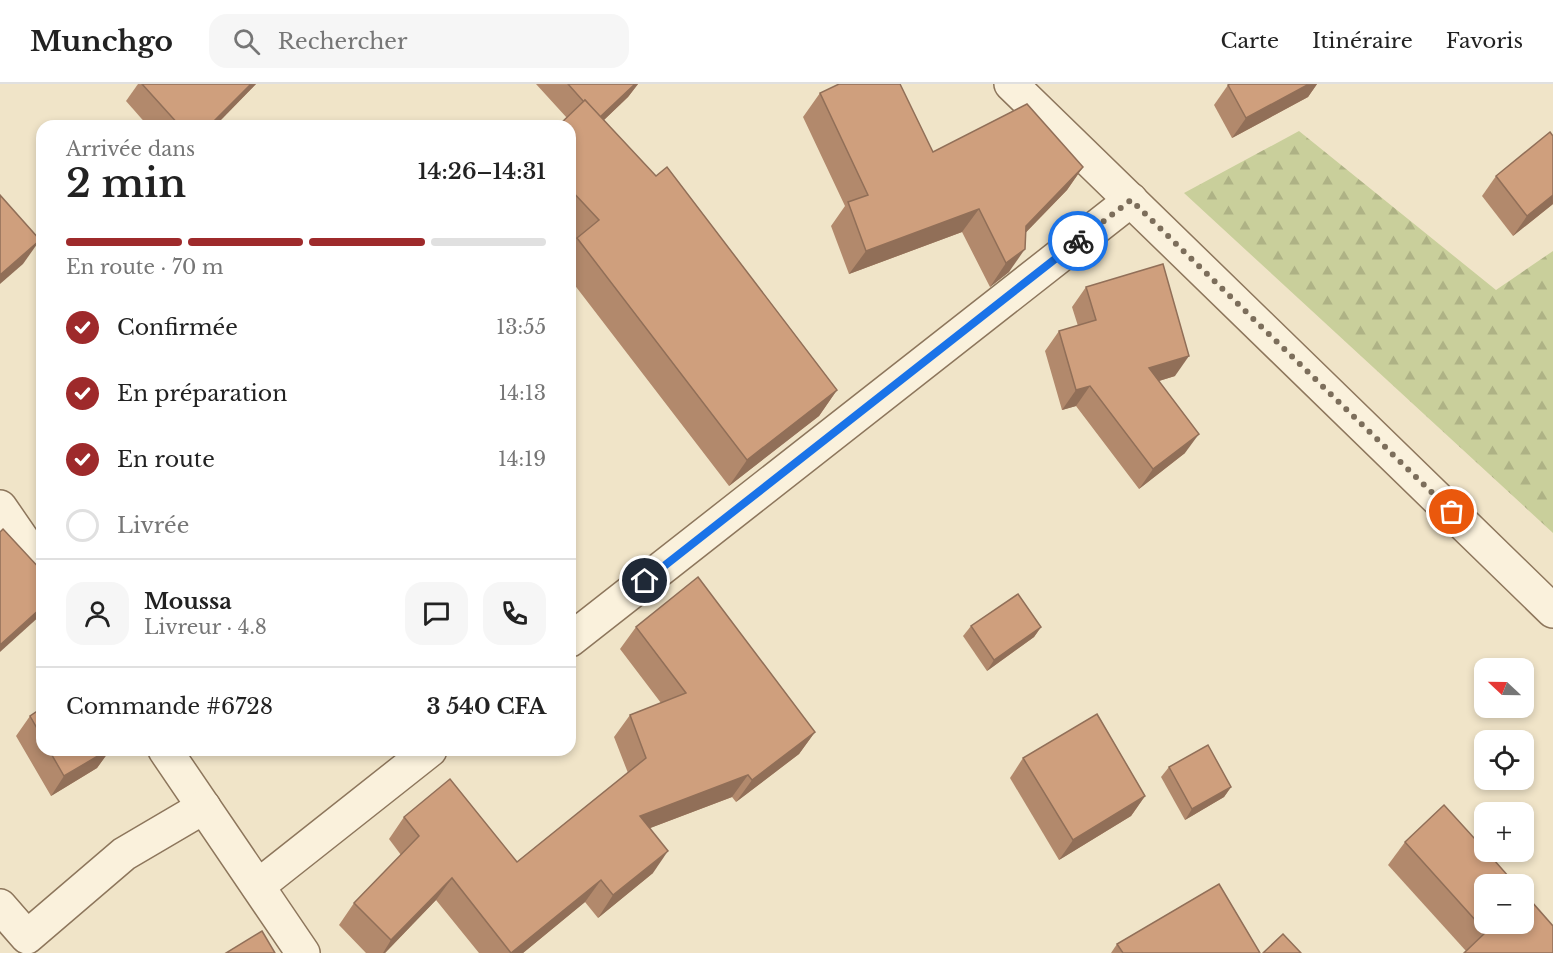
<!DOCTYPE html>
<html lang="fr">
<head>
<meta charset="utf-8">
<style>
  :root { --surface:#fff; --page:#f6f6f6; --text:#222; --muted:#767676; --line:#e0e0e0; --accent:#9e2a2b }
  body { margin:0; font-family:"Libre Baskerville",serif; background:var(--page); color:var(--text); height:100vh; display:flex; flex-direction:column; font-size:22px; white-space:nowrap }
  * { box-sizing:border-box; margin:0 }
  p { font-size:20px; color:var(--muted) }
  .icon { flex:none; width:33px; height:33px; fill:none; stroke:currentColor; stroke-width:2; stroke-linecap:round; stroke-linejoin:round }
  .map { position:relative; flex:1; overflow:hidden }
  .side { position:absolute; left:36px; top:36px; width:540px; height:636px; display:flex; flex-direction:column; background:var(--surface); border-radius:18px; box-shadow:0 3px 9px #0003 }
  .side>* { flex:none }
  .needle { width:39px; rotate:292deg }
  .buttons { position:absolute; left:1474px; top:574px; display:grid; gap:12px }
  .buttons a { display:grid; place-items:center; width:60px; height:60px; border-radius:12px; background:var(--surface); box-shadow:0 3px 9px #0003; font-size:30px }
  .pin { position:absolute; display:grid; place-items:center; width:51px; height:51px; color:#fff; margin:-26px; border:3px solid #fff; border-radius:50%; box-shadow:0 2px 6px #0007 }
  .courier { position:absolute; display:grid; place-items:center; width:60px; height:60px; margin:-30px; border:4px solid #1a73e8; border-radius:50%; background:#fff; color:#222; box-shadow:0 2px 8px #0007 }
  .headline em { font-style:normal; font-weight:600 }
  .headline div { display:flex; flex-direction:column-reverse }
  .headline { display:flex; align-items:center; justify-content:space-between; height:102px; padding:0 30px }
  h1 { font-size:39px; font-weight:600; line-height:45px }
  .bar { display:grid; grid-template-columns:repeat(4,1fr); gap:9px 6px; align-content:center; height:72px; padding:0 30px }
  .bar i { height:8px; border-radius:4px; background:var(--line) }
  .bar .on { background:var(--accent) }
  .bar p { grid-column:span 4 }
  .line { display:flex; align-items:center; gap:15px; padding:0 30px; border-top:2px solid var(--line) }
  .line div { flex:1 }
  .round { display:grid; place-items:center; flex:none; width:63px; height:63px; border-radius:18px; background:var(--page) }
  ol { padding:0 30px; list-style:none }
  li { display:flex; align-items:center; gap:18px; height:66px }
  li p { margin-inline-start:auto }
  li .icon { padding:6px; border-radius:50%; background:var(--accent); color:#fff; stroke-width:4 }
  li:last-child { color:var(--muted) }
  li i { width:33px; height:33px; border:3px solid var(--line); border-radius:50% }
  header { display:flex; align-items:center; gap:36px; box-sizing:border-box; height:84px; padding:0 30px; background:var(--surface); border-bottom:2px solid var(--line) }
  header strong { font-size:28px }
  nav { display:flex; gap:33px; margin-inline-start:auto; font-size:21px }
  .search { width:420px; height:54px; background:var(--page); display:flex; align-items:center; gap:15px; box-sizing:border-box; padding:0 21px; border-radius:18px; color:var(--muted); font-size:22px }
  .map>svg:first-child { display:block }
  .forest { fill:url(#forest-firs) }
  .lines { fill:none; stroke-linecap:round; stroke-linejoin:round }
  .minor-casing { stroke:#8d765c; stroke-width:36 }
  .minor { stroke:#faf1dc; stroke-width:33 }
  .wall { fill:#b2896c }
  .shaded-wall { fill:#916f58 }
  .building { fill:#cf9f7d; stroke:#916f58; stroke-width:1.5 }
  .done { stroke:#7c6e5b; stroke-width:6; stroke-dasharray:0 10.8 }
  .route { stroke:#1a73e8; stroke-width:8 }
</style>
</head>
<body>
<header>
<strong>Munchgo</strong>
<div class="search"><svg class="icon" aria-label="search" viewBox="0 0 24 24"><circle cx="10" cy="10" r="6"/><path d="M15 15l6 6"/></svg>Rechercher</div>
<nav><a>Carte</a><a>Itinéraire</a><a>Favoris</a></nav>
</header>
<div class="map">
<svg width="1553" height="869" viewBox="0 0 1553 869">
  <defs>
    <pattern id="forest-firs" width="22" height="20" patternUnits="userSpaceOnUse" patternTransform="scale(1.5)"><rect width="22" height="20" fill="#c9cf9b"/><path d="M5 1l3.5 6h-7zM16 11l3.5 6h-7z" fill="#aeb285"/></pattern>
  </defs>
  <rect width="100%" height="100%" fill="#f0e4c8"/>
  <path class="forest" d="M 1299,47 L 1496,206 L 1553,167 L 1553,449 L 1184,109 Z"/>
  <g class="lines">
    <g class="minor-casing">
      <g id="minor">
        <path d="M 1011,0 L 1553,527"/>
        <path d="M 0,423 L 42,484"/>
        <path d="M 570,556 L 1131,116"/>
        <path d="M 165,666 L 303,869"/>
        <path d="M 258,802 L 430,666"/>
        <path d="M 0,822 L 27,853 L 124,770 L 204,723"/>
      </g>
    </g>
    <use href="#minor" class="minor"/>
  </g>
  <g class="wall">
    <path d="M 138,0 L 256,0 L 215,42 L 148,42 L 126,17 Z"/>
    <path d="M 536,0 L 638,0 L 628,13 L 604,36 L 837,306 L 819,332 L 729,402 L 570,195 L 570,163 L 575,156 L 570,151 L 570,42 L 567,34 Z"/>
    <path d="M 1230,0 L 1317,0 L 1308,13 L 1232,54 L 1214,21 L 1228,1 Z"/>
    <path d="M 820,9 L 933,68 L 1083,83 L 1067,106 L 1026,148 L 1009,188 L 990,203 L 962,148 L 849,190 L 831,142 L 845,122 L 803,33 Z"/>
    <path d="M 1496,92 L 1553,120 L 1513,152 L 1482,112 Z"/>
    <path d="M 1086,203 L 1175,292 L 1159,297 L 1185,369 L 1139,405 L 1076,322 L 1062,326 L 1045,267 L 1059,247 L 1078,242 L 1072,223 Z"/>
    <path d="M 971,542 L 1041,543 L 1034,553 L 987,587 L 963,552 Z"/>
    <path d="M 636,543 L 815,648 L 799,670 L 736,718 L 732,713 L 650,744 L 653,789 L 598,834 L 585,818 L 523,869 L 479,869 L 436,816 L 385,869 L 366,869 L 339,841 L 354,819 L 401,771 L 389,755 L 404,733 L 517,778 L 628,689 L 614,653 L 630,631 L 661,619 L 620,565 Z"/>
    <path d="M 42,624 L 42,666 L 110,666 L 97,684 L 51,712 L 16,652 L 30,632 Z"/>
    <path d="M 1023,674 L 1145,712 L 1131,732 L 1059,776 L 1010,694 Z"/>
    <path d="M 1169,683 L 1231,703 L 1224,713 L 1185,736 L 1161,693 Z"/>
    <path d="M 1405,758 L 1553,842 L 1466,867 L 1388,781 Z"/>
    <path d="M 1117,860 L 1260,869 L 1111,869 Z"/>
  </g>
  <g class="shaded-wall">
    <path d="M 251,0 L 256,0 L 215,42 L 209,42 Z"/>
    <path d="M 635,0 L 638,0 L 628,13 L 585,54 L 599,34 Z"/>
    <path d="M 1309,0 L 1317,0 L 1308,13 L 1232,54 L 1246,34 Z"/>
    <path d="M 1083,83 L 1067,106 L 1010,165 L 1026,142 Z"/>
    <path d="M 1553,111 L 1553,120 L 1513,152 L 1527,132 Z"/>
    <path d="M 979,125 L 962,148 L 849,190 L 866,167 Z"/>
    <path d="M 40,156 L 23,180 L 0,200 L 0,191 Z"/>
    <path d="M 1025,165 L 1009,188 L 990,203 L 1006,179 Z"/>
    <path d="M 1189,272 L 1175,292 L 1136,304 L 1149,284 Z"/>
    <path d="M 1090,302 L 1076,322 L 1062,326 L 1076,306 Z"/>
    <path d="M 837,306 L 819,332 L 729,402 L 747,376 Z"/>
    <path d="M 1199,350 L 1185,369 L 1139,405 L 1153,385 Z"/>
    <path d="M 42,523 L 42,530 L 0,568 L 0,561 Z"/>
    <path d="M 1041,543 L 1034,553 L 987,587 L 994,576 Z"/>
    <path d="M 815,648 L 799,670 L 736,718 L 752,696 Z"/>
    <path d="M 108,666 L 110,666 L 97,684 L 51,712 L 64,692 Z"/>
    <path d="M 748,691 L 732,713 L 624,754 L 640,732 Z"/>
    <path d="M 1231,703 L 1224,713 L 1185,736 L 1192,725 Z"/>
    <path d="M 1145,712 L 1131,732 L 1059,776 L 1073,756 Z"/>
    <path d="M 668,767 L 653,789 L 598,834 L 613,811 Z"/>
    <path d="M 452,794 L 436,816 L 385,869 L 383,869 L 391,856 Z"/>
    <path d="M 601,796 L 585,818 L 523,869 L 511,869 Z"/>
  </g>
  <g class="building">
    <path d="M 142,0 L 251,0 L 209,42 L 180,42 Z"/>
    <path d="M 568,0 L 635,0 L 600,33 L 585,16 L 584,18 Z"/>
    <path d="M 839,0 L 900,0 L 933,68 L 1027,20 L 1083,83 L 1026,142 L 1025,165 L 1006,179 L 979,125 L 866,167 L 848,118 L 868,111 L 820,9 Z"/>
    <path d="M 1230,0 L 1309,0 L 1246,34 L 1228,1 Z"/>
    <path d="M 585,16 L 656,92 L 667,83 L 837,306 L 747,376 L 577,154 L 599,136 L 570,105 L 570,42 L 558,42 Z"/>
    <path d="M 1550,48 L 1553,52 L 1553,111 L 1527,132 L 1496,92 Z"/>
    <path d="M 0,111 L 40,156 L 0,191 Z"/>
    <path d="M 1163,180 L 1189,272 L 1149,284 L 1199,350 L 1153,385 L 1090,302 L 1076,306 L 1059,247 L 1096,236 L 1086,203 Z"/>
    <path d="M 3,445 L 42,487 L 42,523 L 0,561 L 0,448 Z"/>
    <path d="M 698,493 L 815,648 L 752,696 L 748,691 L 640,732 L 668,767 L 613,811 L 601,796 L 511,869 L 452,794 L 391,856 L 354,819 L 419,752 L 404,733 L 450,695 L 517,778 L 646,674 L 630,631 L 686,609 L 636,543 Z"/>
    <path d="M 1018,510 L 1041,543 L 994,576 L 971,542 Z"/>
    <path d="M 42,624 L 42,653 L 30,632 Z"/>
    <path d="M 1097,630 L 1145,712 L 1073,756 L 1023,674 Z"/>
    <path d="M 1208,661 L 1231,703 L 1192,725 L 1169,683 Z"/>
    <path d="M 49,666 L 108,666 L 64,692 Z"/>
    <path d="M 1444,721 L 1485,766 L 1485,768 L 1487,768 L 1516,801 L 1485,801 L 1485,840 L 1524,840 L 1524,809 L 1553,842 L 1553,869 L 1464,869 L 1486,848 L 1405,758 Z"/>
    <path d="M 1219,800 L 1260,869 L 1123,869 L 1117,860 Z"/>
    <path d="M 262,847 L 275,869 L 226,869 Z"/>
    <path d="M 1283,850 L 1301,869 L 1263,869 Z"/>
  </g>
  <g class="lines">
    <path class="done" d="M 1078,157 L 1131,116 L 1452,428"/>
    <path class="route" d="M 645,497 L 1078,157"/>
  </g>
</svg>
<div class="buttons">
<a><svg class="needle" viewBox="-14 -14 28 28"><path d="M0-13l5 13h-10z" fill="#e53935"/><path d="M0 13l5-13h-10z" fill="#767676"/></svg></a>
<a><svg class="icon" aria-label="locate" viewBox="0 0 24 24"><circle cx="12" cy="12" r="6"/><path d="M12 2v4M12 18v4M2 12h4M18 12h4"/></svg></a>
<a>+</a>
<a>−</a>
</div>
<div class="pin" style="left:1452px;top:428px;background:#ea580c"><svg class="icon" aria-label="bag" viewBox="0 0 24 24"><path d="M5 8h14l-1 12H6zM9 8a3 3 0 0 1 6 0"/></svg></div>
<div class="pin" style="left:645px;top:497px;background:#1f2937"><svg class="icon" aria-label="home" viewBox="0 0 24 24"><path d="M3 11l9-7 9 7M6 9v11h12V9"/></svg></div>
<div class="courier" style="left:1078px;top:157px"><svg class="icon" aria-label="bike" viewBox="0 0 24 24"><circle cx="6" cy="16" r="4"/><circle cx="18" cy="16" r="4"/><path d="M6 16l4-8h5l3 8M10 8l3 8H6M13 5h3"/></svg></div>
<section class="side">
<div class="headline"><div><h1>2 min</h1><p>Arrivée dans</p></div><em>14:26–14:31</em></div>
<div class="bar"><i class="on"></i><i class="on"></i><i class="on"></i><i></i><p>En route · 70 m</p></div>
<ol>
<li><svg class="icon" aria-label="check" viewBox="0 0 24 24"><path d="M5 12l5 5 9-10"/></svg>Confirmée<p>13:55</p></li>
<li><svg class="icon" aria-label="check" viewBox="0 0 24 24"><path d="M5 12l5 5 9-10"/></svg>En préparation<p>14:13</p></li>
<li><svg class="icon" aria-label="check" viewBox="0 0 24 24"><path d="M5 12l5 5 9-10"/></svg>En route<p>14:19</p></li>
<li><i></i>Livrée</li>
</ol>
<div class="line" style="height:108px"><a class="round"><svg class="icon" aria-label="person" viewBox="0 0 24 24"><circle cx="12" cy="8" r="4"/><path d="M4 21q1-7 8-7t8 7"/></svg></a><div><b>Moussa</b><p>Livreur · 4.8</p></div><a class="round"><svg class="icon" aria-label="chat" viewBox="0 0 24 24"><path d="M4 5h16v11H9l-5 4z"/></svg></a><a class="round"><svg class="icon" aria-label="phone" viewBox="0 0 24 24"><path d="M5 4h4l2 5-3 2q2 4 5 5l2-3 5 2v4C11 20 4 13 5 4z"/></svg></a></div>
<div class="line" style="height:78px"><div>Commande #6728</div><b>3 540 CFA</b></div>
</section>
</div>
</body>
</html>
